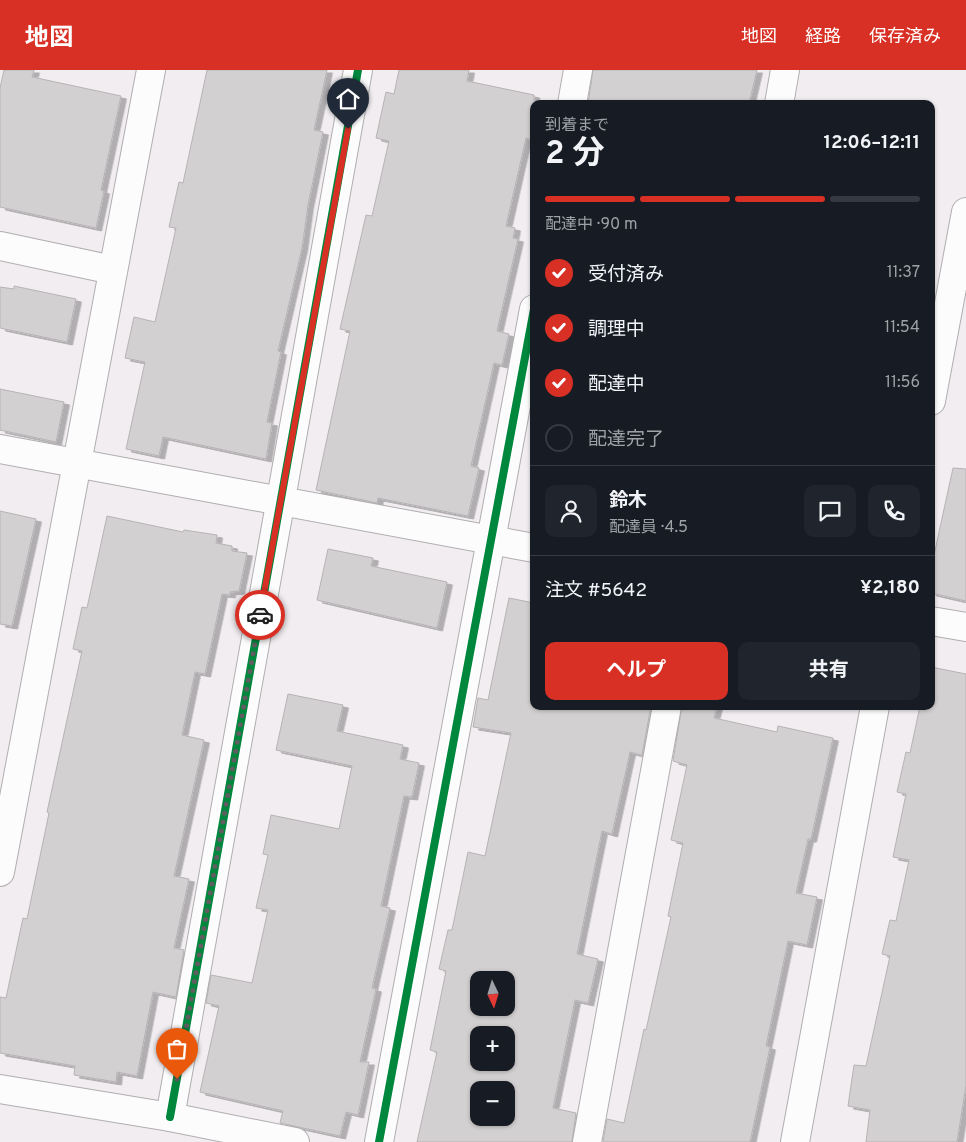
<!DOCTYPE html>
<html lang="ja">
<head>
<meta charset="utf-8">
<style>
  :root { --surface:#171b24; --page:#20242c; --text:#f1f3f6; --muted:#9ea1a6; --line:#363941; --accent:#d93025 }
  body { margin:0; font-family:Overpass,"Noto Sans JP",sans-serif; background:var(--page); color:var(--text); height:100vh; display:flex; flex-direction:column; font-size:19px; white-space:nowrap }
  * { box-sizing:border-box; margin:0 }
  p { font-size:16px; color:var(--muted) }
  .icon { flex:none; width:28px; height:28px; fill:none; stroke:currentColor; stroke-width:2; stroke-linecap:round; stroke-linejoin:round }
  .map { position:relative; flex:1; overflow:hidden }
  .side { position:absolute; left:530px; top:30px; width:405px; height:610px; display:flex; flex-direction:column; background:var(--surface); border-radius:10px; box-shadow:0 1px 4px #0004 }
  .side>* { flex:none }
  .needle { width:32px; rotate:176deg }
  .buttons { position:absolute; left:470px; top:901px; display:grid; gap:10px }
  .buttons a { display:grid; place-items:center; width:45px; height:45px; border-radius:10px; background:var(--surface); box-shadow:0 1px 4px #0004; font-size:25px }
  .pin { position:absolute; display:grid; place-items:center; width:42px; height:42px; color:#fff; margin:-51px -21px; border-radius:50% 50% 50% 0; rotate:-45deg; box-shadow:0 0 5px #0007 }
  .pin .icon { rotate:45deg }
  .courier { position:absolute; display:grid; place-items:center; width:50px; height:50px; margin:-25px; border:4px solid #d93025; border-radius:50%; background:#fff; color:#222; box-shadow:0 1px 6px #0007 }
  .headline em { font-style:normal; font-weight:700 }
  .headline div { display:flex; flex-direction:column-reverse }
  .headline { display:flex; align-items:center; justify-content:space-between; height:85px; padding:0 15px }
  h1 { font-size:32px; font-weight:700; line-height:38px }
  .bar { display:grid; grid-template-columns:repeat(4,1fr); gap:8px 5px; align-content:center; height:60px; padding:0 15px }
  .bar i { height:6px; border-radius:4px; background:var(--line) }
  .bar .on { background:var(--accent) }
  .bar p { grid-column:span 4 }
  .line { display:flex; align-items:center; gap:12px; padding:0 15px; border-top:1px solid var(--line) }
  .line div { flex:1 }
  .round { display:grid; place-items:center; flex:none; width:52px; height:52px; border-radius:10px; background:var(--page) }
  ol { padding:0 15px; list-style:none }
  li { display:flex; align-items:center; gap:15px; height:55px }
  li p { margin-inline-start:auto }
  li .icon { padding:5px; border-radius:50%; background:var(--accent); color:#fff; stroke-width:4 }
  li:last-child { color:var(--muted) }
  li i { width:28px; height:28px; border:2px solid var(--line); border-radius:50% }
  .button { display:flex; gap:10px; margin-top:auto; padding:10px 15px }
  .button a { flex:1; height:58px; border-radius:10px; background:var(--accent); color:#fff; font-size:20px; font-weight:700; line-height:58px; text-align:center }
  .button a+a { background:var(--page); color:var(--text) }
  header { display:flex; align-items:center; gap:30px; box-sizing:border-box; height:70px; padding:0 25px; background:var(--accent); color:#fff }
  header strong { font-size:24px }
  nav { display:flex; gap:28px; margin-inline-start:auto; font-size:18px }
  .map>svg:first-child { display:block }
  .building { fill:#d3d0d1; stroke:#b6b3b4; fill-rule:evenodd; filter:url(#shadow) }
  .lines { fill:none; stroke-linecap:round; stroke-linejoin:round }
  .minor-casing { stroke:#b0aeb0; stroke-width:30 }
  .minor { stroke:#fdfcfd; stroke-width:28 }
  .cycleway-casing { stroke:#fff; stroke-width:11 }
  .cycleway { stroke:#00873e; stroke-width:8 }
  .done { stroke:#605d60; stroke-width:5; stroke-dasharray:0 9 }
  .route { stroke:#d93025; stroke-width:6 }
</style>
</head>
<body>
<header>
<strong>地図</strong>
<nav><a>地図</a><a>経路</a><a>保存済み</a></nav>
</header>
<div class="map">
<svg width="966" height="1072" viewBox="0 0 966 1072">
  <defs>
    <filter id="shadow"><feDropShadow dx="5.5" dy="3" stdDeviation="0" flood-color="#0004"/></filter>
  </defs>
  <rect width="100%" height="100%" fill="#f1edf1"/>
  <g class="building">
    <path d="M 4,0 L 34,0 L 32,7 L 121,26 L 101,120 L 104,121 L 96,158 L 0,137 L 0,18 Z"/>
    <path d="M 207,0 L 327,0 L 314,60 L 323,62 L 308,135 L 302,178 L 278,281 L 281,282 L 267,352 L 272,353 L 266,389 L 163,367 L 159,386 L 126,379 L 145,292 L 125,288 L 134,247 L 155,252 L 176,158 L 169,157 L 179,112 L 183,113 Z"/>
    <path d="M 399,0 L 469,0 L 467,11 L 534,25 L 534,70 L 526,68 L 506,156 L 515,158 L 513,168 L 518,169 L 497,261 L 509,264 L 502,295 L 494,293 L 471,396 L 479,398 L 468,446 L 378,428 L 377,433 L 316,420 L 350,261 L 340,259 L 366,145 L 372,146 L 389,71 L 376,68 L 386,22 L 394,24 Z"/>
    <path d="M 593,0 L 757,0 L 749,34 L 588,34 Z"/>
    <path d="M 14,216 L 76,229 L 67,272 L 0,258 L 0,217 L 14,219 Z"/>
    <path d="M 0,319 L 64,332 L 56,372 L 0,360 Z"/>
    <path d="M 953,398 L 966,399 L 966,531 L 931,523 L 931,499 Z"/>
    <path d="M 0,441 L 36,449 L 12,556 L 0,554 Z"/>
    <path d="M 107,446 L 183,462 L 184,460 L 217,465 L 216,473 L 232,476 L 232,481 L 247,483 L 239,521 L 230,522 L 230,525 L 222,524 L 205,604 L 195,602 L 182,665 L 204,670 L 174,806 L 189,809 L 174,878 L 184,880 L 176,927 L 153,922 L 137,1006 L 117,1002 L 116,1012 L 74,1005 L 75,996 L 0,983 L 0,927 L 6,928 L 23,848 L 27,849 L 49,743 L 47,742 L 82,581 L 73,579 L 82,537 L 87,538 Z"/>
    <path d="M 328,479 L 373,488 L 371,496 L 447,512 L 437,558 L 317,530 Z"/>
    <path d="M 509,528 L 534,533 L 534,636 L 651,636 L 642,685 L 630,682 L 612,764 L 602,761 L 577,884 L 598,889 L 588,933 L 575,930 L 553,1038 L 576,1043 L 572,1072 L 417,1072 L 437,982 L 430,980 L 446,901 L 439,899 L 448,860 L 452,860 L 468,782 L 485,786 L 511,663 L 473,657 L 478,628 L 488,630 ZM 479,910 L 506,910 L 506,938 L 479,938 ZM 479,965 L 506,965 L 506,992 L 479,992 ZM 479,1020 L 506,1020 L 506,1048 L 479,1048 Z"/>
    <path d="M 931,597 L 966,604 L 966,1015 L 957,1072 L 866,1072 L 870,1040 L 848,1036 L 854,995 L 866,996 L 890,886 L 882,884 L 890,850 L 896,851 L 909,790 L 893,787 L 906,724 L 897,722 L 906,682 L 910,683 L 920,636 L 931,636 Z"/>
    <path d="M 288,624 L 343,635 L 337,661 L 403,675 L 400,689 L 419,693 L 412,727 L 404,726 L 381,836 L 390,838 L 372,918 L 376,919 L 360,992 L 369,992 L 358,1045 L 346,1042 L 340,1066 L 280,1053 L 283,1041 L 200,1022 L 219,936 L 206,933 L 211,905 L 252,913 L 268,840 L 256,838 L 268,785 L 263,784 L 271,745 L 339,759 L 352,696 L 276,680 Z"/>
    <path d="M 682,636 L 717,636 L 714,648 L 777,662 L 778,656 L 833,668 L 811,769 L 808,769 L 796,823 L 817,827 L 807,875 L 788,871 L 766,976 L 770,977 L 750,1072 L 603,1072 L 607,1049 L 624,1053 L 644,959 L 646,960 L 671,847 L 668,846 L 683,773 L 671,770 L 687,695 L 673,691 Z"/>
  </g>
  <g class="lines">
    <g class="minor-casing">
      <g id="minor">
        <path d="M 572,34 L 578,0"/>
        <path d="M 779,34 L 785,0"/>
        <path d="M 0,176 L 113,200"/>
        <path d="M 931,331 L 966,142"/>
        <path d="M 0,379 L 534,478"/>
        <path d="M 931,551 L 966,557"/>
        <path d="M 0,802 L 151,0"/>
        <path d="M 0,1019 L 170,1047 L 295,1072"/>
        <path d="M 170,1047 L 358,0"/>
        <path d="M 379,1072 L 534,239"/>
        <path d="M 587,1072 L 667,636"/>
        <path d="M 795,1072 L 875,636"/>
      </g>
    </g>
    <use href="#minor" class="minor"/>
    <g class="cycleway-casing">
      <g id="cycleway">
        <path d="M 170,1047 L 358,0"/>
        <path d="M 379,1072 L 534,239"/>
      </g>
    </g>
    <use href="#cycleway" class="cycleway"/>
  </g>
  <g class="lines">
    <path class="done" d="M 177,1009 L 260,545"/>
    <path class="route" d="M 260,545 L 348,59"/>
  </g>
</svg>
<div class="buttons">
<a><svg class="needle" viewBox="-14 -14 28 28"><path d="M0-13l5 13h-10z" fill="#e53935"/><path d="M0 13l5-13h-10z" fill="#9ea1a6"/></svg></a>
<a>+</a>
<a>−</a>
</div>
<div class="pin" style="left:177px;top:1009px;background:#ea580c"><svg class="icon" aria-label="bag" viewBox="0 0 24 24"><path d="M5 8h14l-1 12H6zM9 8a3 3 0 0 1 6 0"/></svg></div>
<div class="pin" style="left:348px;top:59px;background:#1f2937"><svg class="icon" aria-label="home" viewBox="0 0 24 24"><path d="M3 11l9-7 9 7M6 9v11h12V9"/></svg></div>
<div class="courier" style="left:260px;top:545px"><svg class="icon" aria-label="car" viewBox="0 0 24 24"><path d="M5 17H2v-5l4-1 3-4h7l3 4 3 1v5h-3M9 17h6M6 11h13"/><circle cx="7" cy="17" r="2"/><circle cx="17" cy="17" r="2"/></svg></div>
<section class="side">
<div class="headline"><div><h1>2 分</h1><p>到着まで</p></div><em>12:06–12:11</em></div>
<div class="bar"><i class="on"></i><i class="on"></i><i class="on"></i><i></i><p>配達中 · 90 m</p></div>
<ol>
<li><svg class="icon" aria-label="check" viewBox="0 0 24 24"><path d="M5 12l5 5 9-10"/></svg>受付済み<p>11:37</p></li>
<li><svg class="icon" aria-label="check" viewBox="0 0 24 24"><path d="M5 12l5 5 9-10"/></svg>調理中<p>11:54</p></li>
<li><svg class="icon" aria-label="check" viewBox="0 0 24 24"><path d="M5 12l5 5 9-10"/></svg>配達中<p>11:56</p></li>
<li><i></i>配達完了</li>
</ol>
<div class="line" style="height:90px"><a class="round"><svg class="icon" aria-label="person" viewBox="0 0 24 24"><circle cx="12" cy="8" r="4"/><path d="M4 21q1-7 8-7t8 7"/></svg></a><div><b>鈴木</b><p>配達員 · 4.5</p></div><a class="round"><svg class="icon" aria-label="chat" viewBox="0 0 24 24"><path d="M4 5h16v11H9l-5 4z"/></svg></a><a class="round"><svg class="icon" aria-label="phone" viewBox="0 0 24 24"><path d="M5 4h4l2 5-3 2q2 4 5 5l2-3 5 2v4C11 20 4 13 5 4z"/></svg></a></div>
<div class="line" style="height:65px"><div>注文 #5642</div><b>¥2,180</b></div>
<div class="button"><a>ヘルプ</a><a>共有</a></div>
</section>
</div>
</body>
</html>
